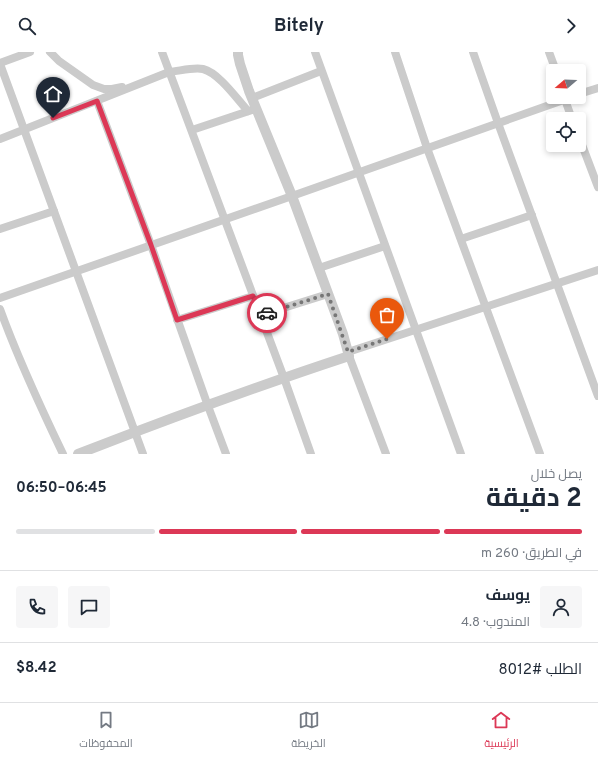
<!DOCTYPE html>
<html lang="ar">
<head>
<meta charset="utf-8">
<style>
  :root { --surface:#fff; --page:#f6f6f7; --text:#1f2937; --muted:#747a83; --line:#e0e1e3; --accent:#dc3856 }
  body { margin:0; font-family:Overpass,Cairo,sans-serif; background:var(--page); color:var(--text); direction:rtl; height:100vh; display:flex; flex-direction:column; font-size:15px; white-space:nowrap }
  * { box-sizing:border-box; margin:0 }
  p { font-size:13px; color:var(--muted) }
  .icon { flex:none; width:22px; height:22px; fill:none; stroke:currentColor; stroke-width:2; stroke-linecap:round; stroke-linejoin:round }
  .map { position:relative; height:402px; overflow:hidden; direction:ltr }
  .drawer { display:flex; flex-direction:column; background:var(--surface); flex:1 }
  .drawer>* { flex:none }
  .needle { width:26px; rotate:251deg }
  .controls { position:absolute; left:546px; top:12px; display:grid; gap:8px }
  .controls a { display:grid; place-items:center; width:40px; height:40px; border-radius:4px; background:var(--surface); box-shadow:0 2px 6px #0003; font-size:20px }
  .pin { position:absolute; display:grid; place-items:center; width:34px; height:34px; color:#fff; margin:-41px -17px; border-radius:50% 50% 50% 0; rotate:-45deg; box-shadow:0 0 4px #0007 }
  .pin .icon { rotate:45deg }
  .courier { position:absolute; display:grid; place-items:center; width:40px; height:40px; margin:-20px; border:3px solid #dc3856; border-radius:50%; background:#fff; color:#222; box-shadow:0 1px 5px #0007 }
  .head em { font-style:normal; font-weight:700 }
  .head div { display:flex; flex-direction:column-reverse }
  .head { display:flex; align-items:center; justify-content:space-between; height:68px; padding:0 16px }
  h1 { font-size:26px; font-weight:700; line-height:30px }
  .bar { display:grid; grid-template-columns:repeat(4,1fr); gap:6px 4px; align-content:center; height:48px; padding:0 16px }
  .bar i { height:5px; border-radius:3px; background:var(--line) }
  .bar .on { background:var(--accent) }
  .bar p { grid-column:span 4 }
  .line { display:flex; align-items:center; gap:10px; padding:0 16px; border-top:1px solid var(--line) }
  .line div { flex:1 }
  .round { display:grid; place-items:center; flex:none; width:42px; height:42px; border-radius:4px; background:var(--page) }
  header { display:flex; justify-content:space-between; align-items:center; height:52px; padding:0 16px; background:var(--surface); font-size:18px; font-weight:700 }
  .dock { display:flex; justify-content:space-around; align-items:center; height:56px; border-top:1px solid var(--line); background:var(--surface); font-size:11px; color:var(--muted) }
  .dock a { display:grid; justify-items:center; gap:2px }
  .dock .on { color:var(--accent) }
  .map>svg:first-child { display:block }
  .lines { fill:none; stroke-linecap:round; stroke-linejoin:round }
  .minor { stroke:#cbcbcb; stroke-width:8 }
  .tertiary { stroke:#cbcbcb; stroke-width:10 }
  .done { stroke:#777; stroke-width:4; stroke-dasharray:0 7.2 }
  .route { stroke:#dc3856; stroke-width:5 }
</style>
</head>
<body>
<header><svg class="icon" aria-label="forward" viewBox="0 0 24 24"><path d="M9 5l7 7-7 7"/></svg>Bitely<svg class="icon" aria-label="search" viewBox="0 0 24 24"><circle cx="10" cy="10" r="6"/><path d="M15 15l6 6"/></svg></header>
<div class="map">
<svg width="598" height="402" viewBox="0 0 598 402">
  <rect width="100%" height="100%" fill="#fff"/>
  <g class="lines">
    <g class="minor">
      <path d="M 50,0 L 59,9 L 93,33 L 104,37 L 112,37 L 122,35"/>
      <path d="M 162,0 L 284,326 L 311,402"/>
      <path d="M 315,0 L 461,402"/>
      <path d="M 395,0 L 427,96 L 540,402"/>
      <path d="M 473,0 L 498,71 L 598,344"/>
      <path d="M 549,0 L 556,19"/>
      <path d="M 0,11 L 30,0"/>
      <path d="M 0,12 L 143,402"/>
      <path d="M 579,42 L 598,36"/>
      <path d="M 564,45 L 572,67"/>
      <path d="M 252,46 L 321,19"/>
      <path d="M 97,49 L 151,193 L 208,354 L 226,402"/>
      <path d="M 192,78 L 252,58"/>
      <path d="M 579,85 L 598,135"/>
      <path d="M 0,87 L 169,20 C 180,19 193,15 203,17 C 219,21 237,47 248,59"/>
      <path d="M 0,177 L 54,159"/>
      <path d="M 461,187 L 532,163"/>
      <path d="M 319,216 L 385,194"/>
      <path d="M 0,246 L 292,144 L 572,45"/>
      <path d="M 0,257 C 18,307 40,354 63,402"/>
      <path d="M 261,263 L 328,242"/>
      <path d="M 177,268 L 253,244"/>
      <path d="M 348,300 L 598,218"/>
      <path d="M 349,304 L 386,402"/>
    </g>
    <path class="tertiary" d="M 78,402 C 168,367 258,334 349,304 L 343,282 L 292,144 L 249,39 L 240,12 L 238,3 L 238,0"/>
  </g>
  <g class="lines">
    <path class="done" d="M 267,261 L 328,242 L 348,300 L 387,287"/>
    <path class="route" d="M 53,66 L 97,49 L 151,193 L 177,268 L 253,244 L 261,263 L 267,261"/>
  </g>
</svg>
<div class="controls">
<a><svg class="needle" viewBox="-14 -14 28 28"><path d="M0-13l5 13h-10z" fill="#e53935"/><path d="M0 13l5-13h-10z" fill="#747a83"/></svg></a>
<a><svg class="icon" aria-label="locate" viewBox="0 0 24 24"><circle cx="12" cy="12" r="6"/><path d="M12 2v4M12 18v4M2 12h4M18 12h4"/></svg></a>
</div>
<div class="pin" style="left:387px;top:287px;background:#ea580c"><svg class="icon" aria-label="bag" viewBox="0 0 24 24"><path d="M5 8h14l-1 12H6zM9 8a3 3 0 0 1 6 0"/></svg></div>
<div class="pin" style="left:53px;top:66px;background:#1f2937"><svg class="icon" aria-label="home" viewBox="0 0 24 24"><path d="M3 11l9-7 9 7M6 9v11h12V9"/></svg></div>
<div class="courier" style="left:267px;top:261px"><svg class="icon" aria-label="car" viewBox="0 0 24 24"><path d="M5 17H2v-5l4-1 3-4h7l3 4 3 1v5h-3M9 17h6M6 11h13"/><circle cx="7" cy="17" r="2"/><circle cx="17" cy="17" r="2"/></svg></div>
</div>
<section class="drawer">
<div class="head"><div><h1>2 دقيقة</h1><p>يصل خلال</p></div><em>06:45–06:50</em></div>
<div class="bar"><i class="on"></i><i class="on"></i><i class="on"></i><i></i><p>في الطريق · 260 m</p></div>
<div class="line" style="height:72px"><a class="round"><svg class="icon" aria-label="person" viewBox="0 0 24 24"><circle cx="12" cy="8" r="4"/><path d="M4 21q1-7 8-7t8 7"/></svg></a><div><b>يوسف</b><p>المندوب · 4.8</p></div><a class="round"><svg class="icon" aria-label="chat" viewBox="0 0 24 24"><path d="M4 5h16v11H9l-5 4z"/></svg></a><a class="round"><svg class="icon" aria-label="phone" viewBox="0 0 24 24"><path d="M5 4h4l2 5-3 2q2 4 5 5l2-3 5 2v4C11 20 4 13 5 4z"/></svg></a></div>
<div class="line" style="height:52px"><div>الطلب #8012</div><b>$8.42</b></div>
</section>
<nav class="dock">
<a class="on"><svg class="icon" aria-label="home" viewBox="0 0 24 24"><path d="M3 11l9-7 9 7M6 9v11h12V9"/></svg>الرئيسية</a>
<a><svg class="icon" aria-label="map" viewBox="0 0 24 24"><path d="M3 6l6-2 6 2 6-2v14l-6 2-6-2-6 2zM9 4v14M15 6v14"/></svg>الخريطة</a>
<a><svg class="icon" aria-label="saved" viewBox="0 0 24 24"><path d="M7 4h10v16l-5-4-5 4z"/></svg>المحفوظات</a>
</nav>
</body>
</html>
